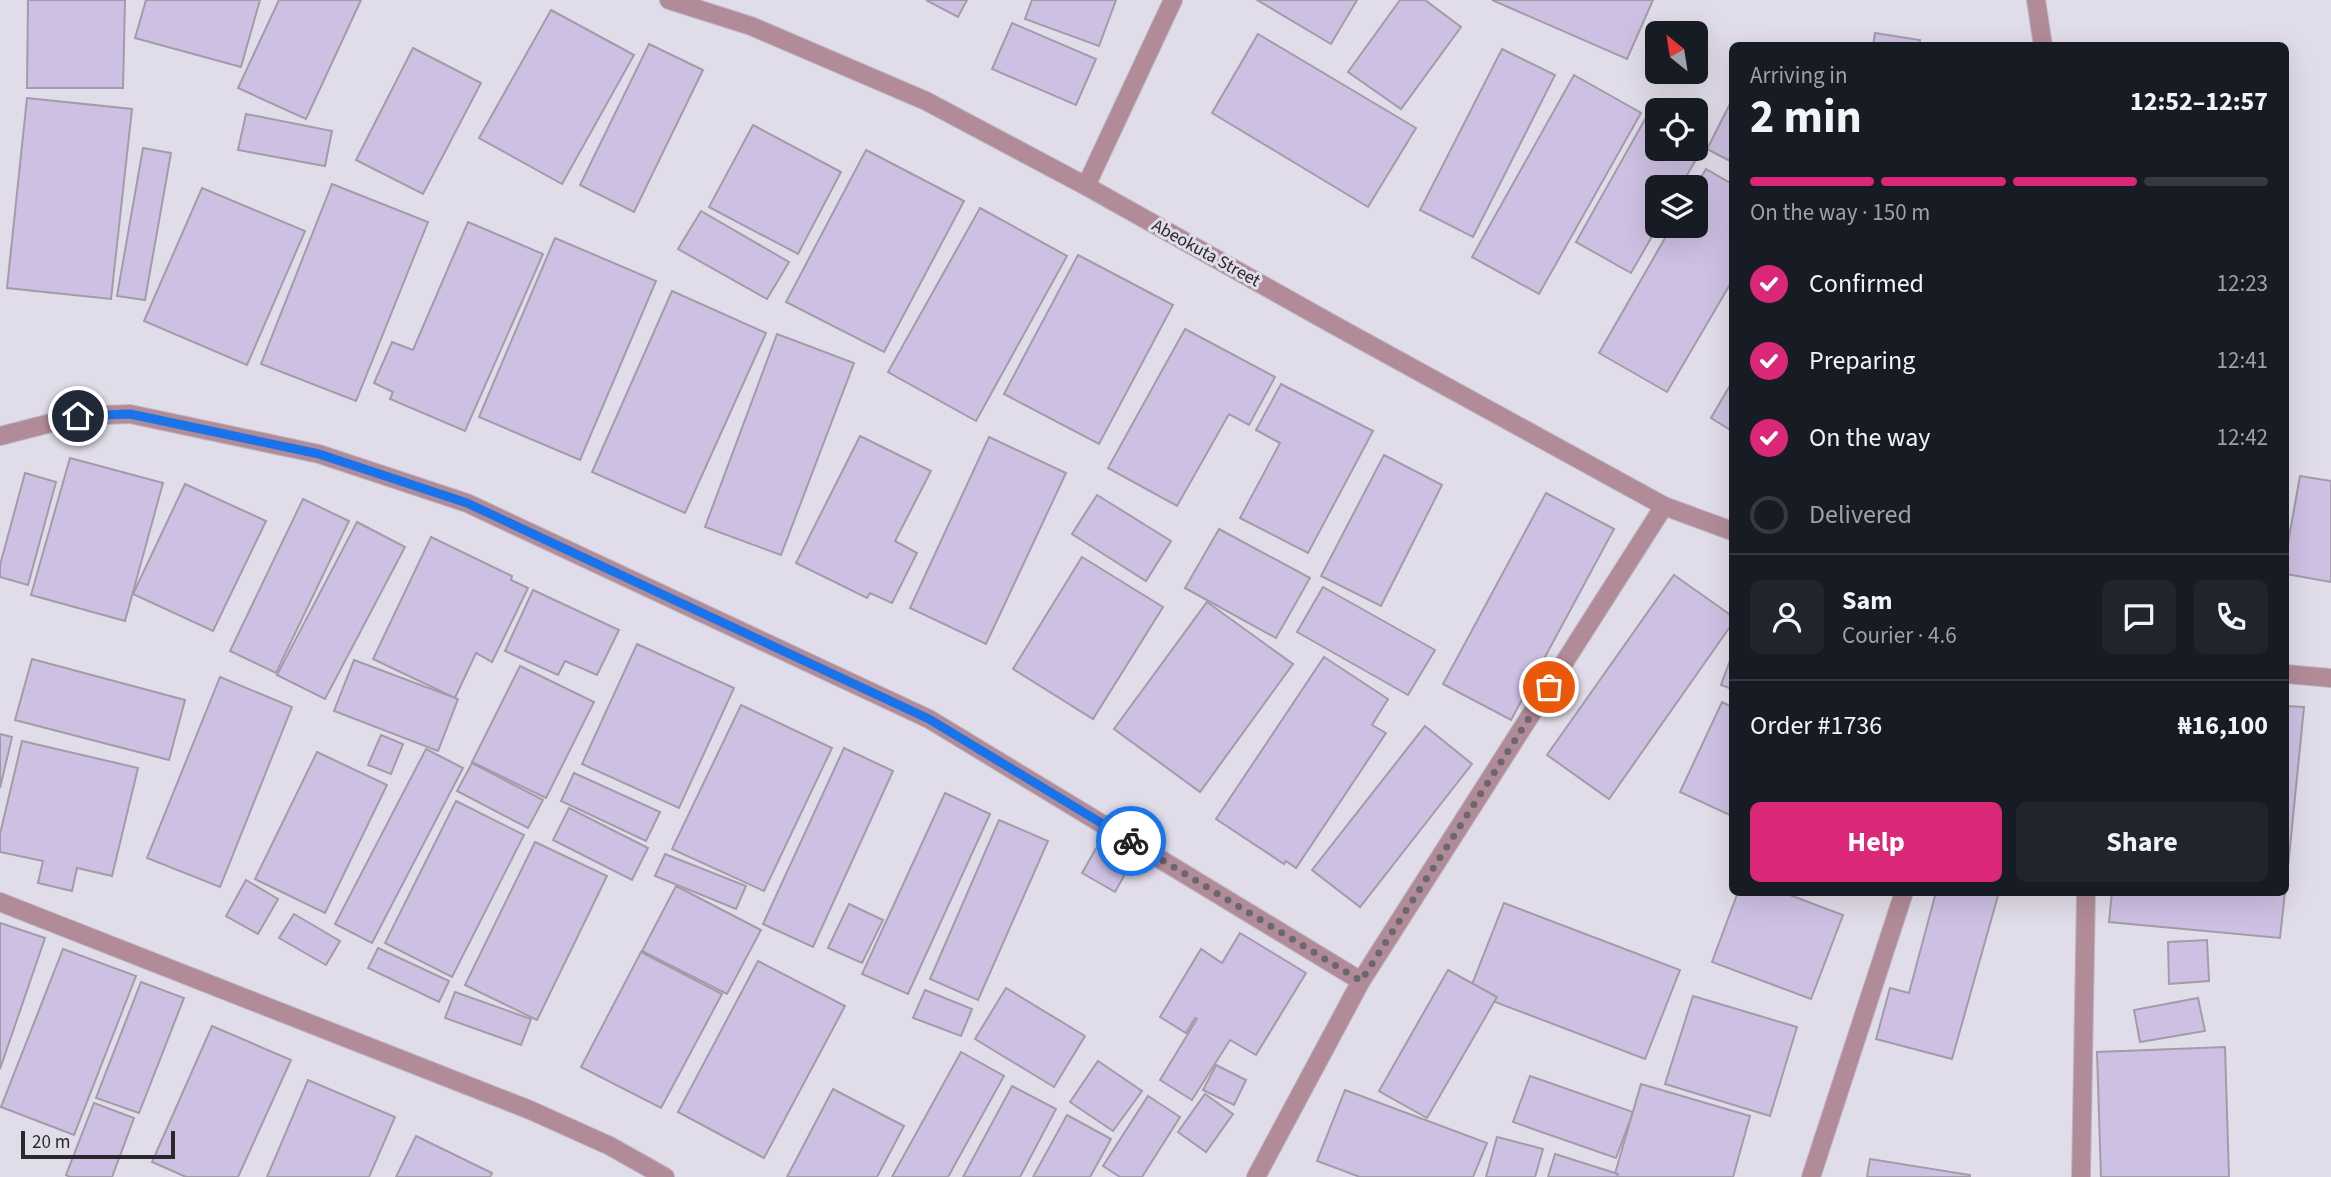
<!DOCTYPE html>
<html lang="en">
<head>
<meta charset="utf-8">
<style>
  :root { --surface:#171b24; --page:#20242c; --text:#f1f3f6; --muted:#9ea1a6; --line:#363941; --accent:#db2777 }
  body { margin:0; font-family:"Source Sans 3",sans-serif; background:var(--page); color:var(--text); height:100vh; display:flex; flex-direction:column; font-size:26px; white-space:nowrap }
  * { box-sizing:border-box; margin:0 }
  p { font-size:23px; color:var(--muted) }
  .icon { flex:none; width:38px; height:38px; fill:none; stroke:currentColor; stroke-width:2; stroke-linecap:round; stroke-linejoin:round }
  .map { position:relative; flex:1; overflow:hidden }
  .side { position:absolute; left:1729px; top:42px; width:560px; height:854px; display:flex; flex-direction:column; background:var(--surface); border-radius:10px; box-shadow:0 7px 28px #0002 }
  .side>* { flex:none }
  .needle { width:46px; rotate:330deg }
  .buttons { position:absolute; left:1645px; top:21px; display:grid; gap:14px }
  .buttons a { display:grid; place-items:center; width:63px; height:63px; border-radius:10px; background:var(--surface); box-shadow:0 7px 28px #0002; font-size:35px }
  .scale { position:absolute; left:21px; bottom:18px; width:154px; box-sizing:border-box; padding-left:7px; border:4px solid #2a282d; border-top:0; font-size:19px; line-height:24px; white-space:nowrap; color:#2a282d; -webkit-text-stroke:5px #e1dce9; paint-order:stroke }
  .pin { position:absolute; display:grid; place-items:center; width:60px; height:60px; color:#fff; margin:-30px; border:4px solid #fff; border-radius:50%; box-shadow:0 2px 7px #0007 }
  .courier { position:absolute; display:grid; place-items:center; width:70px; height:70px; margin:-35px; border:5px solid #1a73e8; border-radius:50%; background:#fff; color:#222; box-shadow:0 2px 9px #0007 }
  .head em { font-style:normal; font-weight:700 }
  .head div { display:flex; flex-direction:column-reverse }
  .head { display:flex; align-items:center; justify-content:space-between; height:119px; padding:0 21px }
  h1 { font-size:46px; font-weight:700; line-height:52px }
  .bar { display:grid; grid-template-columns:repeat(4,1fr); gap:10px 7px; align-content:center; height:84px; padding:0 21px }
  .bar i { height:9px; border-radius:5px; background:var(--line) }
  .bar .current { background:var(--accent) }
  .bar p { grid-column:span 4 }
  .line { display:flex; align-items:center; gap:18px; padding:0 21px; border-top:2px solid var(--line) }
  .line div { flex:1 }
  .round { display:grid; place-items:center; flex:none; width:74px; height:74px; border-radius:10px; background:var(--page) }
  ol { padding:0 21px; list-style:none }
  li { display:flex; align-items:center; gap:21px; height:77px }
  li p { margin-inline-start:auto }
  li .icon { padding:7px; border-radius:50%; background:var(--accent); color:#fff; stroke-width:4 }
  li:last-child { color:var(--muted) }
  li i { width:38px; height:38px; border:4px solid var(--line); border-radius:50% }
  .action { display:flex; gap:14px; margin-top:auto; padding:14px 21px }
  .action a { flex:1; height:80px; border-radius:10px; background:var(--accent); color:#fff; font-size:28px; font-weight:700; line-height:80px; text-align:center }
  .action a+a { background:var(--page); color:var(--text) }
  .map>svg:first-child { display:block }
  .building { fill:#cec0e3; stroke:#a19ca8; stroke-width:2 }
  .lines { fill:none; stroke-linecap:round; stroke-linejoin:round }
  .lane-casing { stroke:#bcb8c3; stroke-width:20 }
  .street-casing { stroke:#bcb8c3; stroke-width:20 }
  .lane { stroke:#b28b99; stroke-width:18 }
  .street { stroke:#b28b99; stroke-width:18 }
  .done { stroke:#6a676f; stroke-width:7; stroke-dasharray:0 12.6 }
  .route { stroke:#1a73e8; stroke-width:9 }
  .labels { text-anchor:middle; dominant-baseline:central; stroke-width:6; stroke-linejoin:round; paint-order:stroke }
  .street-label { font-size:18px; fill:#2a282d; stroke:#e1dce9 }
</style>
</head>
<body>
<div class="map">
<svg width="2331" height="1177" viewBox="0 0 2331 1177">
  <rect width="100%" height="100%" fill="#e1dce9"/>
  <g class="building">
    <path d="M 28,0 L 125,0 L 123,88 L 27,88 Z"/>
    <path d="M 146,0 L 260,0 L 241,67 L 135,38 Z"/>
    <path d="M 279,0 L 361,0 L 306,119 L 238,88 Z"/>
    <path d="M 926,0 L 967,0 L 958,17 Z"/>
    <path d="M 1032,0 L 1116,0 L 1099,46 L 1025,19 Z"/>
    <path d="M 1257,0 L 1357,0 L 1331,44 Z"/>
    <path d="M 1400,0 L 1425,0 L 1461,27 L 1401,109 L 1348,72 Z"/>
    <path d="M 1492,0 L 1653,0 L 1627,59 Z"/>
    <path d="M 551,10 L 634,55 L 562,184 L 479,138 Z"/>
    <path d="M 1012,23 L 1096,59 L 1076,105 L 992,69 Z"/>
    <path d="M 1875,33 L 1920,40 L 1919,46 L 1873,46 Z"/>
    <path d="M 1258,34 L 1416,128 L 1368,207 L 1212,113 Z"/>
    <path d="M 649,44 L 703,70 L 634,212 L 580,185 Z"/>
    <path d="M 413,48 L 481,83 L 423,194 L 356,160 Z"/>
    <path d="M 1502,49 L 1555,75 L 1473,237 L 1420,210 Z"/>
    <path d="M 1574,75 L 1641,113 L 1539,294 L 1472,257 Z"/>
    <path d="M 27,98 L 132,109 L 111,299 L 7,288 Z"/>
    <path d="M 1732,100 L 1732,162 L 1707,149 Z"/>
    <path d="M 1649,112 L 1657,116 L 1657,149 L 1696,149 L 1696,138 L 1705,144 L 1680,187 L 1657,187 L 1658,226 L 1631,273 L 1576,242 Z"/>
    <path d="M 246,114 L 332,131 L 325,166 L 238,150 Z"/>
    <path d="M 753,125 L 841,172 L 798,254 L 709,207 Z"/>
    <path d="M 143,148 L 171,153 L 145,300 L 117,296 Z"/>
    <path d="M 866,150 L 964,201 L 884,352 L 786,302 Z"/>
    <path d="M 1706,169 L 1732,184 L 1732,281 L 1667,392 L 1599,353 L 1672,226 L 1696,226 L 1695,187 Z"/>
    <path d="M 332,184 L 428,222 L 356,401 L 261,364 Z"/>
    <path d="M 202,188 L 305,231 L 247,365 L 144,321 Z"/>
    <path d="M 980,208 L 1067,256 L 976,421 L 888,372 Z"/>
    <path d="M 701,211 L 789,262 L 767,299 L 678,249 Z"/>
    <path d="M 468,222 L 543,254 L 465,431 L 390,399 L 393,392 L 374,383 L 392,342 L 413,350 Z"/>
    <path d="M 555,238 L 656,281 L 580,460 L 479,417 Z"/>
    <path d="M 1078,255 L 1173,305 L 1099,444 L 1004,394 Z"/>
    <path d="M 672,291 L 766,333 L 685,513 L 592,472 Z"/>
    <path d="M 1185,329 L 1275,377 L 1249,425 L 1229,414 L 1177,506 L 1108,468 Z"/>
    <path d="M 777,334 L 854,363 L 781,555 L 705,527 Z"/>
    <path d="M 1732,382 L 1732,431 L 1711,418 Z"/>
    <path d="M 1281,384 L 1373,431 L 1308,553 L 1240,518 L 1280,443 L 1256,430 Z"/>
    <path d="M 860,436 L 931,471 L 895,541 L 917,553 L 892,603 L 870,593 L 867,598 L 796,563 Z"/>
    <path d="M 989,437 L 1066,473 L 986,644 L 910,608 Z"/>
    <path d="M 1384,455 L 1442,485 L 1381,606 L 1321,576 Z"/>
    <path d="M 70,458 L 163,483 L 125,621 L 31,595 Z"/>
    <path d="M 25,473 L 56,482 L 28,585 L 0,577 L 0,565 Z"/>
    <path d="M 2300,476 L 2331,481 L 2331,582 L 2286,574 L 2286,554 Z"/>
    <path d="M 185,484 L 266,521 L 213,631 L 133,594 Z"/>
    <path d="M 1546,493 L 1614,529 L 1511,720 L 1443,684 Z"/>
    <path d="M 1097,495 L 1171,541 L 1146,581 L 1072,534 Z"/>
    <path d="M 303,499 L 349,521 L 276,673 L 230,651 Z"/>
    <path d="M 357,522 L 405,547 L 325,699 L 277,675 Z"/>
    <path d="M 1219,529 L 1310,578 L 1276,638 L 1185,588 Z"/>
    <path d="M 431,537 L 512,576 L 511,580 L 528,588 L 492,662 L 476,653 L 455,698 L 373,659 Z"/>
    <path d="M 1082,557 L 1163,607 L 1093,719 L 1013,669 Z"/>
    <path d="M 1674,575 L 1732,616 L 1732,624 L 1609,799 L 1547,755 Z"/>
    <path d="M 1323,587 L 1435,650 L 1408,695 L 1297,632 Z"/>
    <path d="M 533,590 L 619,630 L 597,675 L 565,661 L 558,675 L 505,651 Z"/>
    <path d="M 1207,602 L 1293,664 L 1200,792 L 1114,729 Z"/>
    <path d="M 637,644 L 734,688 L 679,808 L 582,764 Z"/>
    <path d="M 1732,655 L 1732,689 L 1721,685 Z"/>
    <path d="M 1324,657 L 1388,699 L 1372,725 L 1386,733 L 1296,868 L 1286,861 L 1284,864 L 1216,819 Z"/>
    <path d="M 32,659 L 185,700 L 169,760 L 15,720 Z"/>
    <path d="M 354,660 L 458,699 L 438,751 L 334,711 Z"/>
    <path d="M 520,666 L 594,702 L 546,798 L 472,762 Z"/>
    <path d="M 220,677 L 292,707 L 220,887 L 147,858 Z"/>
    <path d="M 1722,702 L 1732,707 L 1732,816 L 1680,792 Z"/>
    <path d="M 741,705 L 832,748 L 764,891 L 672,849 Z"/>
    <path d="M 2286,706 L 2304,707 L 2286,887 Z"/>
    <path d="M 1425,726 L 1472,764 L 1360,907 L 1312,870 Z"/>
    <path d="M 0,734 L 12,737 L 0,788 Z"/>
    <path d="M 381,735 L 403,744 L 391,774 L 368,765 Z"/>
    <path d="M 22,741 L 138,768 L 112,876 L 77,868 L 72,891 L 38,883 L 43,861 L 0,852 L 0,834 Z"/>
    <path d="M 844,748 L 893,771 L 813,947 L 763,924 Z"/>
    <path d="M 426,749 L 463,768 L 372,943 L 335,924 Z"/>
    <path d="M 317,752 L 387,785 L 325,913 L 255,879 Z"/>
    <path d="M 472,763 L 543,800 L 528,828 L 457,791 Z"/>
    <path d="M 574,773 L 660,812 L 646,841 L 561,801 Z"/>
    <path d="M 945,793 L 990,814 L 908,994 L 862,974 Z"/>
    <path d="M 456,801 L 524,835 L 452,977 L 385,943 Z"/>
    <path d="M 569,808 L 648,848 L 632,880 L 553,840 Z"/>
    <path d="M 999,820 L 1048,841 L 978,1000 L 930,979 Z"/>
    <path d="M 1102,838 L 1135,856 L 1115,892 L 1082,873 Z"/>
    <path d="M 535,842 L 607,876 L 537,1020 L 465,985 Z"/>
    <path d="M 665,854 L 746,886 L 736,909 L 655,876 Z"/>
    <path d="M 246,880 L 278,899 L 258,934 L 226,916 Z"/>
    <path d="M 676,886 L 761,930 L 727,994 L 642,951 Z"/>
    <path d="M 1738,892 L 1782,892 L 1843,915 L 1811,999 L 1712,962 Z"/>
    <path d="M 1936,892 L 1999,892 L 1952,1059 L 1876,1039 L 1890,988 L 1909,993 Z"/>
    <path d="M 2112,892 L 2285,892 L 2280,938 L 2109,922 Z"/>
    <path d="M 1504,903 L 1680,970 L 1645,1059 L 1469,992 Z"/>
    <path d="M 849,904 L 883,920 L 862,963 L 828,948 Z"/>
    <path d="M 294,914 L 340,941 L 326,965 L 279,938 Z"/>
    <path d="M 0,923 L 45,938 L 0,1069 Z"/>
    <path d="M 1240,933 L 1306,973 L 1256,1055 L 1230,1040 L 1192,1100 L 1160,1080 L 1197,1019 L 1195,1018 L 1186,1033 L 1160,1017 L 1201,949 L 1222,963 Z"/>
    <path d="M 2207,940 L 2209,981 L 2169,984 L 2168,942 Z"/>
    <path d="M 378,948 L 449,981 L 439,1002 L 368,968 Z"/>
    <path d="M 63,949 L 136,976 L 74,1135 L 1,1107 Z"/>
    <path d="M 641,952 L 722,994 L 661,1108 L 581,1067 Z"/>
    <path d="M 758,961 L 845,1006 L 764,1158 L 678,1112 Z"/>
    <path d="M 1448,970 L 1497,997 L 1427,1118 L 1379,1091 Z"/>
    <path d="M 141,982 L 184,998 L 139,1113 L 96,1098 Z"/>
    <path d="M 1006,988 L 1085,1036 L 1054,1087 L 975,1039 Z"/>
    <path d="M 925,990 L 972,1009 L 961,1036 L 913,1018 Z"/>
    <path d="M 455,992 L 531,1019 L 521,1045 L 445,1018 Z"/>
    <path d="M 1693,996 L 1797,1027 L 1770,1116 L 1665,1084 Z"/>
    <path d="M 2198,998 L 2205,1031 L 2140,1042 L 2134,1010 Z"/>
    <path d="M 212,1026 L 291,1060 L 238,1177 L 186,1177 L 152,1162 Z"/>
    <path d="M 2225,1047 L 2229,1177 L 2101,1177 L 2097,1052 Z"/>
    <path d="M 961,1052 L 1004,1076 L 948,1177 L 892,1177 Z"/>
    <path d="M 1098,1061 L 1142,1091 L 1113,1131 L 1070,1102 Z"/>
    <path d="M 1216,1065 L 1246,1080 L 1234,1105 L 1203,1090 Z"/>
    <path d="M 1530,1076 L 1633,1112 L 1616,1158 L 1513,1122 Z"/>
    <path d="M 308,1080 L 395,1117 L 369,1177 L 267,1177 Z"/>
    <path d="M 1641,1084 L 1750,1116 L 1733,1177 L 1614,1177 Z"/>
    <path d="M 1012,1086 L 1056,1109 L 1020,1177 L 963,1177 Z"/>
    <path d="M 833,1089 L 904,1126 L 877,1177 L 787,1177 Z"/>
    <path d="M 1345,1090 L 1487,1143 L 1473,1177 L 1360,1177 L 1317,1161 Z"/>
    <path d="M 1205,1094 L 1233,1114 L 1206,1152 L 1178,1132 Z"/>
    <path d="M 1148,1096 L 1180,1117 L 1142,1177 L 1120,1177 L 1103,1166 Z"/>
    <path d="M 94,1103 L 134,1118 L 112,1177 L 70,1177 L 66,1175 Z"/>
    <path d="M 1067,1115 L 1111,1139 L 1090,1177 L 1033,1177 Z"/>
    <path d="M 416,1136 L 492,1173 L 490,1177 L 396,1177 Z"/>
    <path d="M 1497,1137 L 1543,1149 L 1535,1177 L 1486,1177 Z"/>
    <path d="M 1555,1154 L 1618,1174 L 1617,1177 L 1548,1177 Z"/>
    <path d="M 1870,1159 L 1970,1175 L 1970,1177 L 1867,1177 Z"/>
  </g>
  <g class="lines">
    <g class="lane-casing">
      <path id="lane" d="M 2036,0 L 2043,46"/>
    </g>
    <g class="street-casing">
      <g id="street">
        <path d="M 669,0 L 751,26 L 926,101 L 1086,186 L 1334,325 L 1664,506 L 1732,531"/>
        <path d="M 1086,186 L 1173,0"/>
        <path d="M 0,436 L 78,416 L 130,414 L 319,454 L 467,503 L 929,719 L 1361,981"/>
        <path d="M 2286,674 L 2331,678"/>
        <path d="M 0,902 L 530,1110 L 610,1146 L 665,1177"/>
        <path d="M 1256,1177 L 1361,981 L 1664,506"/>
        <path d="M 1811,1177 L 1904,892"/>
        <path d="M 2081,1177 L 2086,892"/>
      </g>
    </g>
    <use href="#lane" class="lane"/>
    <use href="#street" class="street"/>
  </g>
  <g class="lines">
    <path class="done" d="M 1131,841 L 1361,981 L 1549,687"/>
    <path class="route" d="M 78,416 L 130,414 L 319,454 L 467,503 L 929,719 L 1131,841"/>
  </g>
  <g class="labels">
    <g class="street-label">
      <text transform="translate(1206 253) rotate(29)">Abeokuta Street</text>
    </g>
  </g>
</svg>
<div class="buttons">
<a><svg class="needle" viewBox="-14 -14 28 28"><path d="M0-13l5 13h-10z" fill="#e53935"/><path d="M0 13l5-13h-10z" fill="#9ea1a6"/></svg></a>
<a><svg class="icon" aria-label="locate" viewBox="0 0 24 24"><circle cx="12" cy="12" r="6"/><path d="M12 2v4M12 18v4M2 12h4M18 12h4"/></svg></a>
<a><svg class="icon" aria-label="layers" viewBox="0 0 24 24"><path d="M12 4l9 5-9 5-9-5zM3 14l9 5 9-5"/></svg></a>
</div>
<div class="scale">20 m</div>
<div class="pin" style="left:1549px;top:687px;background:#ea580c"><svg class="icon" aria-label="bag" viewBox="0 0 24 24"><path d="M5 8h14l-1 12H6zM9 8a3 3 0 0 1 6 0"/></svg></div>
<div class="pin" style="left:78px;top:416px;background:#1f2937"><svg class="icon" aria-label="home" viewBox="0 0 24 24"><path d="M3 11l9-7 9 7M6 9v11h12V9"/></svg></div>
<div class="courier" style="left:1131px;top:841px"><svg class="icon" aria-label="bike" viewBox="0 0 24 24"><circle cx="6" cy="16" r="4"/><circle cx="18" cy="16" r="4"/><path d="M6 16l4-8h5l3 8M10 8l3 8H6M13 5h3"/></svg></div>
<section class="side">
<div class="head"><div><h1>2 min</h1><p>Arriving in</p></div><em>12:52–12:57</em></div>
<div class="bar"><i class="current"></i><i class="current"></i><i class="current"></i><i></i><p>On the way · 150 m</p></div>
<ol>
<li><svg class="icon" aria-label="check" viewBox="0 0 24 24"><path d="M5 12l5 5 9-10"/></svg>Confirmed<p>12:23</p></li>
<li><svg class="icon" aria-label="check" viewBox="0 0 24 24"><path d="M5 12l5 5 9-10"/></svg>Preparing<p>12:41</p></li>
<li><svg class="icon" aria-label="check" viewBox="0 0 24 24"><path d="M5 12l5 5 9-10"/></svg>On the way<p>12:42</p></li>
<li><i></i>Delivered</li>
</ol>
<div class="line" style="height:126px"><a class="round"><svg class="icon" aria-label="person" viewBox="0 0 24 24"><circle cx="12" cy="8" r="4"/><path d="M4 21q1-7 8-7t8 7"/></svg></a><div><b>Sam</b><p>Courier · 4.6</p></div><a class="round"><svg class="icon" aria-label="chat" viewBox="0 0 24 24"><path d="M4 5h16v11H9l-5 4z"/></svg></a><a class="round"><svg class="icon" aria-label="phone" viewBox="0 0 24 24"><path d="M5 4h4l2 5-3 2q2 4 5 5l2-3 5 2v4C11 20 4 13 5 4z"/></svg></a></div>
<div class="line" style="height:91px"><div>Order #1736</div><b>₦16,100</b></div>
<div class="action"><a>Help</a><a>Share</a></div>
</section>
</div>
</body>
</html>
